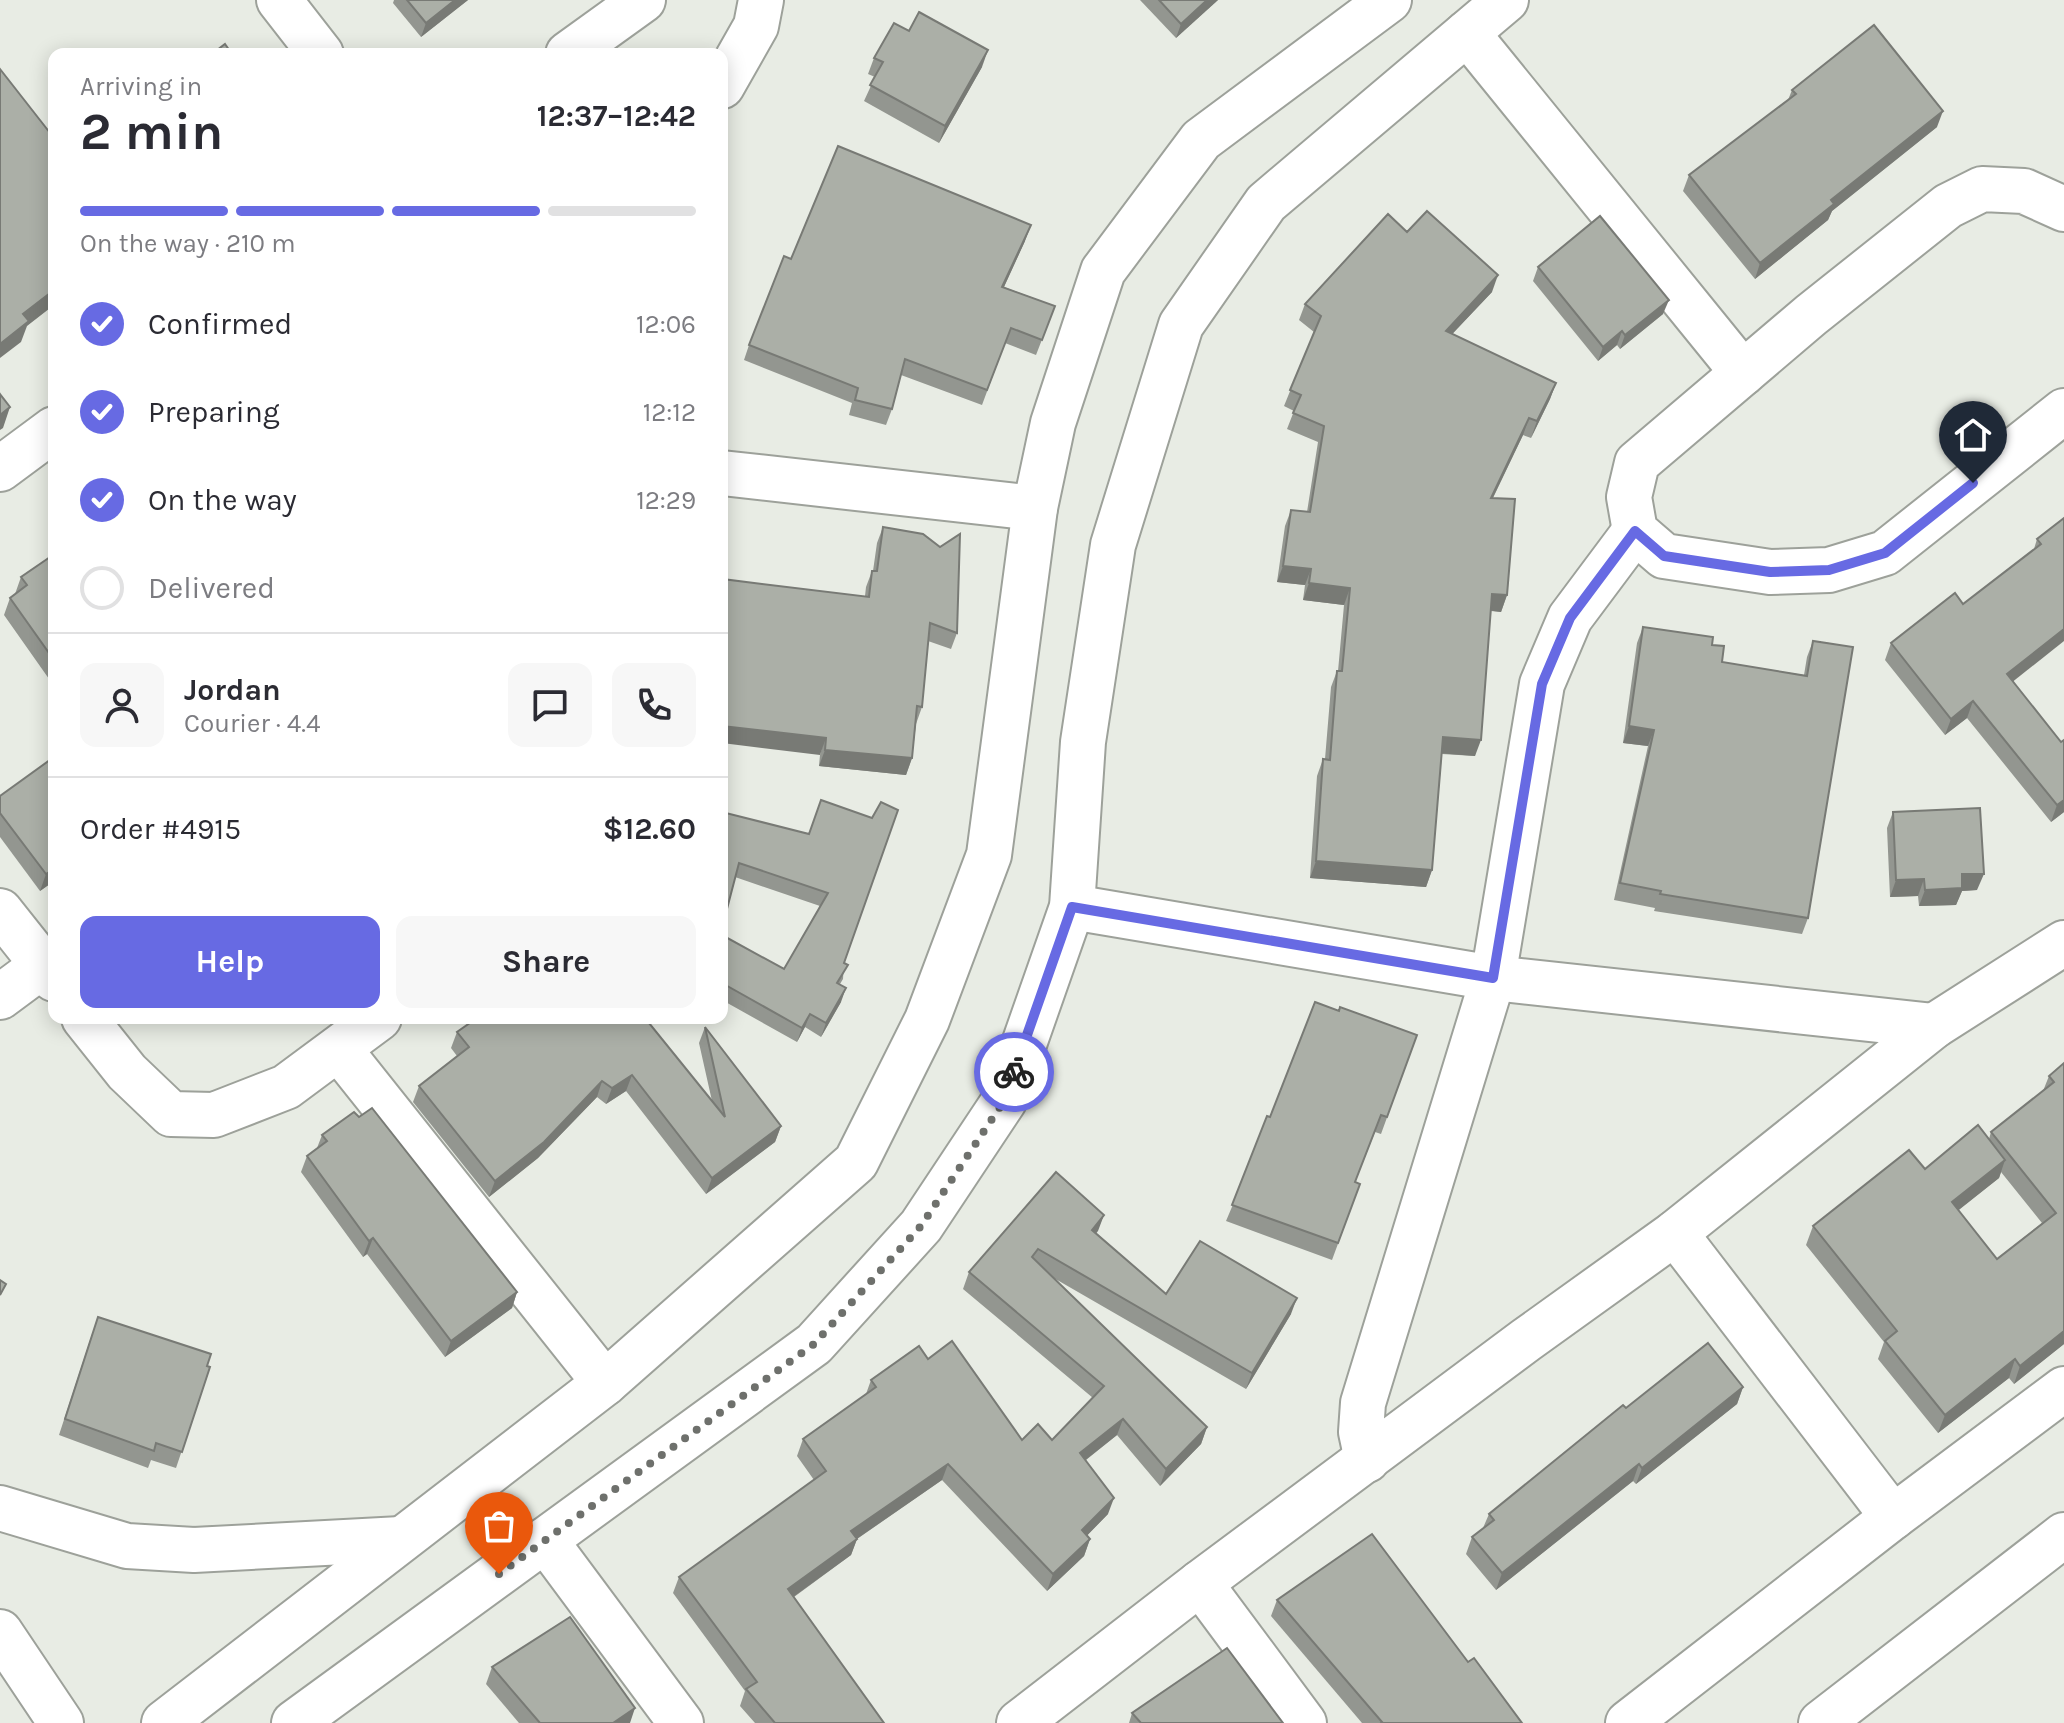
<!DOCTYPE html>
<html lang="en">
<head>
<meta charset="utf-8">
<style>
  :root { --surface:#fff; --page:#f7f7f7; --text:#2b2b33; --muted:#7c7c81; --line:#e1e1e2; --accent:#676ae3 }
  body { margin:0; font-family:Karla,sans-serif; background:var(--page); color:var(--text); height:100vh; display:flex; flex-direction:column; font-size:30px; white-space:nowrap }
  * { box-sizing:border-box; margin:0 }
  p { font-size:26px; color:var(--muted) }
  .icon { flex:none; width:44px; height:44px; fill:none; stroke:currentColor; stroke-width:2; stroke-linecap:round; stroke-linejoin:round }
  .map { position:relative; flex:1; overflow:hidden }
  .drawer { position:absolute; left:48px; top:48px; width:680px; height:976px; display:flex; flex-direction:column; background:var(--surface); border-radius:16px; box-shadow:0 4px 20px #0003 }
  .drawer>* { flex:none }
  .pin { position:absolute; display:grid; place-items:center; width:68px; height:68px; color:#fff; margin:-82px -34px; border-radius:50% 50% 50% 0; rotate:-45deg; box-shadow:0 0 8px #0007 }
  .pin .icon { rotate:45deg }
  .courier { position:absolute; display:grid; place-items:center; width:80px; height:80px; margin:-40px; border:6px solid #676ae3; border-radius:50%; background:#fff; color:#222; box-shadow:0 2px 10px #0007 }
  .head em { font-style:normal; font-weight:700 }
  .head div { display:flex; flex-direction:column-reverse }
  .head { display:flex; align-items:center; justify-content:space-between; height:136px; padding:0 32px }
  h1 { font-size:52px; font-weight:700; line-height:60px }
  .bar { display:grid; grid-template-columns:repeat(4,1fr); gap:12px 8px; align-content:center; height:96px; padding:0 32px }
  .bar i { height:10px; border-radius:6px; background:var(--line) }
  .bar .current { background:var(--accent) }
  .bar p { grid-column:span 4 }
  .line { display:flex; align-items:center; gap:20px; padding:0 32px; border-top:2px solid var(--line) }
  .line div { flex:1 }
  .round { display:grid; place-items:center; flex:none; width:84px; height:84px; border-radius:16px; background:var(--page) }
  ol { padding:0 32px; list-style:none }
  li { display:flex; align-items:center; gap:24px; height:88px }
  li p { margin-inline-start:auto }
  li .icon { padding:8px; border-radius:50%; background:var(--accent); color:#fff; stroke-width:4 }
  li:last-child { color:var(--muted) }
  li i { width:44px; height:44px; border:4px solid var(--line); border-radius:50% }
  .button { display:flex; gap:16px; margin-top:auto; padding:16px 32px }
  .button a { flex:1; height:92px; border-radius:16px; background:var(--accent); color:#fff; font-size:32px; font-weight:700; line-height:92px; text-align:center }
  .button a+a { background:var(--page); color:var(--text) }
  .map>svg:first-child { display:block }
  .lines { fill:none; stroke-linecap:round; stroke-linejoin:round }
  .minor-casing { stroke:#9da19a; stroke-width:48 }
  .minor { stroke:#fff; stroke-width:44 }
  .wall { fill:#939690; fill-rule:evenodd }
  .shaded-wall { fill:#787a75 }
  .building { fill:#abafa7; stroke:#787a75; stroke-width:2 }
  .done { stroke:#6e706c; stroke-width:8; stroke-dasharray:0 14.4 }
  .route { stroke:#676ae3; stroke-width:10 }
</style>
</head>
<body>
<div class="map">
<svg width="2064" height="1723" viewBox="0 0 2064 1723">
  <rect width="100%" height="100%" fill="#e8ece4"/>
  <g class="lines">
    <g class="minor-casing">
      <g id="minor">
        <path d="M 279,0 L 321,54"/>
        <path d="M 1467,33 L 1743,373"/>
        <path d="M 568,54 L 643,0"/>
        <path d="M 722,86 L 756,26 L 761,0"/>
        <path d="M 2064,209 L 2024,191 L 1982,189 L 1948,206 L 1811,315 L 1637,463 L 1629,497 L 1635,531 L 1664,556 L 1770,572 L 1829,570 L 1885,553 L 2064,411"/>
        <path d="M 0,469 L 54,429"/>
        <path d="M 722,473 L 1035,508"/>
        <path d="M 1072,907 L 1493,978 L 1934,1026"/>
        <path d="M 0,911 L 54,979"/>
        <path d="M 0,997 L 54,957"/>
        <path d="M 84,1018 L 127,1072 L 171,1114 L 214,1115 L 286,1087 L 379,1018"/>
        <path d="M 339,1049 L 605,1383"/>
        <path d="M 1675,1233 L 1893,1517"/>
        <path d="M 1367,1460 L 1361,1432 L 1363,1403 L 1493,978 L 1542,684 L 1570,618 L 1635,531"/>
        <path d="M 0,1508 L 127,1546 L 194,1550 L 401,1539"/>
        <path d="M 545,1540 L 681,1723"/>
        <path d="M 1200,1583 L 1304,1723"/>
        <path d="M 0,1632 L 61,1723"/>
        <path d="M 164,1723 L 605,1383 L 856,1162 L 927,1020 L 989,855 L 1035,508 L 1053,423 L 1103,271 L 1201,140 L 1389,0"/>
        <path d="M 294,1723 L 814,1344 L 921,1226 L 1004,1101 L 1072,907 L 1083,742 L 1113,545 L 1181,325 L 1266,203 L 1506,0"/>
        <path d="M 1019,1723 L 1200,1583 L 1526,1340 L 1675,1233 L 1934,1026 L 2064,943"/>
        <path d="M 1628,1723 L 1893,1517 L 2064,1389"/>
        <path d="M 1821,1723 L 2064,1535"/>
      </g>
    </g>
    <use href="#minor" class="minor"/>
  </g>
  <g class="wall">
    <path d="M 394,0 L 468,0 L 421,37 L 393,3 Z"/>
    <path d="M 1140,0 L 1218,0 L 1176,38 Z"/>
    <path d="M 874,58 L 982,67 L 939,143 L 864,101 L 875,77 L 868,74 Z"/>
    <path d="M 1792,90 L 1937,127 L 1832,211 L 1828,220 L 1755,279 L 1683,191 L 1689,175 L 1788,100 Z"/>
    <path d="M 1407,232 L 1492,292 L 1452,334 L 1556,383 L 1550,399 L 1531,438 L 1523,435 L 1493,498 L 1507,595 L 1501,612 L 1491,611 L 1475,756 L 1442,754 L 1432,870 L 1426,887 L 1310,878 L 1317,776 L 1323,759 L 1325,759 L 1331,687 L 1337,671 L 1338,671 L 1344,605 L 1303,600 L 1305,585 L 1277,582 L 1285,526 L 1291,510 L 1307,512 L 1318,442 L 1287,429 L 1294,411 L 1284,406 L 1314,332 L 1299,320 L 1305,304 Z"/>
    <path d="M 1025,241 L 1004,287 L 1055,306 L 1036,355 L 1005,343 L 982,405 L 901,375 L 892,409 L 886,425 L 849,415 L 852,403 L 744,360 L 749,345 Z"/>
    <path d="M 1538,267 L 1663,314 L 1620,349 L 1617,345 L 1598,361 L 1533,281 Z"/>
    <path d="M 2064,518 L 2013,682 L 2064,812 L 2051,822 L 1967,718 L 1945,735 L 1885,660 L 1891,643 L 1963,604 L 2034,549 L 2037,539 Z"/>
    <path d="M 883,527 L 957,633 L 951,649 L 928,641 L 922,707 L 916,724 L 912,758 L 906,775 L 819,766 L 820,755 L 865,596 L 866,587 L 872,571 L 873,571 L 877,543 Z"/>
    <path d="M 54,556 L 54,686 L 4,615 L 10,598 L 15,594 L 21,577 Z"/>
    <path d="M 1643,627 L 1712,645 L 1722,662 L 1804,675 L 1807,657 L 1813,641 L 1808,918 L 1802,934 L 1654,911 L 1655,908 L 1614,900 L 1648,746 L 1623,743 L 1637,643 Z"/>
    <path d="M 0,796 L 54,881 L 40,891 L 0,837 Z"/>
    <path d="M 821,800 L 844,963 L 843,979 L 840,984 L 841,1002 L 821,1037 L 805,1027 L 797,1042 L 722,1000 L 722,935 L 784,969 L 820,906 L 735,877 L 722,812 L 809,834 Z"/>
    <path d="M 1893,812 L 1977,890 L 1962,891 L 1956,905 L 1919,906 L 1918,896 L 1890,897 L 1887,828 Z"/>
    <path d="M 1339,1011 L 1417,1035 L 1381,1134 L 1375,1132 L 1355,1182 L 1360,1184 L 1332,1260 L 1226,1221 L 1270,1117 Z"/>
    <path d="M 477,1018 L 712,1101 L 699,1043 L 705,1027 L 781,1126 L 775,1142 L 706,1194 L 626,1091 L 606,1104 L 597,1097 L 538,1158 L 489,1197 L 413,1102 L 419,1086 L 457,1056 L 451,1048 L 457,1032 Z"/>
    <path d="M 2064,1063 L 2064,1344 L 2014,1384 L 2009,1378 L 1938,1433 L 1878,1359 L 1884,1342 L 1806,1245 L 1813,1226 L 1925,1169 L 1989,1139 L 1991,1132 L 2043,1091 L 2049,1076 ZM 2001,1172 L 2042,1223 L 1997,1259 L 1958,1210 L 1999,1178 Z"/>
    <path d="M 322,1135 L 517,1292 L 512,1308 L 445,1357 L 367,1254 L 363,1257 L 301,1172 L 307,1156 L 317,1148 Z"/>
    <path d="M 1104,1215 L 1096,1233 L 1166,1294 L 1291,1314 L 1246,1389 L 1052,1277 L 1207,1427 L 1201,1444 L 1160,1486 L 1117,1435 L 1086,1460 L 1108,1514 L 1087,1535 L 1090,1539 L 1084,1556 L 1047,1591 L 942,1480 L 857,1539 L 851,1555 L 794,1597 L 884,1723 L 755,1723 L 740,1706 L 745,1691 L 673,1593 L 679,1577 L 814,1480 L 797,1456 L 803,1439 L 866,1394 L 871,1380 L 928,1359 L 1022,1440 L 1052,1440 L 1093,1398 L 963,1289 L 969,1272 Z"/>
    <path d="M 92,1334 L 210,1367 L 176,1468 L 151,1460 L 148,1468 L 59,1435 Z"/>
    <path d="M 1743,1387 L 1737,1404 L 1636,1484 L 1633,1481 L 1496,1590 L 1466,1554 L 1472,1537 L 1483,1528 L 1489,1514 L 1626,1408 Z"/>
    <path d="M 1277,1600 L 1468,1662 L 1522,1723 L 1362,1723 L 1271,1616 Z"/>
    <path d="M 492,1667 L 630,1723 L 519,1723 L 486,1684 Z"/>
    <path d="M 1132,1713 L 1283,1723 L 1129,1723 Z"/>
  </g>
  <g class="shaded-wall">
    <path d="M 455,0 L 468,0 L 421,37 L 426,23 Z"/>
    <path d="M 1207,0 L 1218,0 L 1176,38 L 1181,24 Z"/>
    <path d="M 988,50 L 982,67 L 939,143 L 945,126 Z"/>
    <path d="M 1943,111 L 1937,127 L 1832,211 L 1828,220 L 1755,279 L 1760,263 L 1831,200 Z"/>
    <path d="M 1031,225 L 1025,241 L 997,302 L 1002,287 Z"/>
    <path d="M 1498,275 L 1492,292 L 1440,347 L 1446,331 Z"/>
    <path d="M 54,290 L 54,305 L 27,326 L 21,342 L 0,358 L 0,344 L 23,314 Z"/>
    <path d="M 1669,300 L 1663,314 L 1620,349 L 1625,335 Z"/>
    <path d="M 1622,331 L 1617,345 L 1598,361 L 1603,347 Z"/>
    <path d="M 1556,383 L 1550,399 L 1531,438 L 1537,421 Z"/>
    <path d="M 10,407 L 3,428 L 0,430 L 0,415 Z"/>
    <path d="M 1529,418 L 1523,435 L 1485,514 L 1491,498 Z"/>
    <path d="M 1283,566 L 1311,569 L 1305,585 L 1277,582 Z"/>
    <path d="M 1309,583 L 1350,588 L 1344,605 L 1303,600 Z"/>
    <path d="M 1492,594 L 1507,595 L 1501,612 L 1486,610 Z"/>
    <path d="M 2064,629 L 2064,641 L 2001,691 L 2007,674 Z"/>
    <path d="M 1973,701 L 1967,718 L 1945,735 L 1951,719 Z"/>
    <path d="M 722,726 L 826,738 L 820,755 L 722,743 Z"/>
    <path d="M 1629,726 L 1654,730 L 1648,746 L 1623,743 Z"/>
    <path d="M 1443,737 L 1481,740 L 1475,756 L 1437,753 Z"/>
    <path d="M 825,750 L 912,758 L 906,775 L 819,766 Z"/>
    <path d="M 2064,800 L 2064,812 L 2051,822 L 2057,805 Z"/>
    <path d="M 1316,861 L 1432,870 L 1426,887 L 1310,878 Z"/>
    <path d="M 54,869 L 54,881 L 40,891 L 46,874 Z"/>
    <path d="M 1962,874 L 1984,874 L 1977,890 L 1962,891 L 1956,905 L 1919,906 L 1925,890 Z"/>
    <path d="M 1924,879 L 1918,896 L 1890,897 L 1896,880 Z"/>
    <path d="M 846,988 L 841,1002 L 821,1037 L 826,1023 Z"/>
    <path d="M 810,1014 L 805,1027 L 797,1042 L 802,1028 Z"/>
    <path d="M 632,1075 L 626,1091 L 606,1104 L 612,1088 Z"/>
    <path d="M 602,1081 L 597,1097 L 538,1158 L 489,1197 L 495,1181 Z"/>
    <path d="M 781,1126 L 775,1142 L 706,1194 L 712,1178 Z"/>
    <path d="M 2005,1160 L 1999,1178 L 1945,1221 L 1952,1202 Z"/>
    <path d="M 1104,1215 L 1098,1231 L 1086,1246 L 1092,1230 Z"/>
    <path d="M 373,1238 L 367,1254 L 363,1257 L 369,1241 Z"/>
    <path d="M 517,1292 L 512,1308 L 445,1357 L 451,1341 Z"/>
    <path d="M 1297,1298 L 1291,1314 L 1246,1389 L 1252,1373 Z"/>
    <path d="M 2064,1331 L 2064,1344 L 2014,1384 L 2020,1366 Z"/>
    <path d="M 2015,1359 L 2009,1378 L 1938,1433 L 1945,1415 Z"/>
    <path d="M 1743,1387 L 1737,1404 L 1636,1484 L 1642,1468 Z"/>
    <path d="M 1123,1419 L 1117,1435 L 1074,1469 L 1080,1453 Z"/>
    <path d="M 1207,1427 L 1201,1444 L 1160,1486 L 1166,1469 Z"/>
    <path d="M 948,1464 L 942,1480 L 845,1547 L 851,1531 Z"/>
    <path d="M 1639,1464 L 1633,1481 L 1496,1590 L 1502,1573 Z"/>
    <path d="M 1114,1498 L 1108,1514 L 1076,1547 L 1082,1530 Z"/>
    <path d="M 857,1539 L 851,1555 L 782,1605 L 788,1589 Z"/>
    <path d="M 1090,1539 L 1084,1556 L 1047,1591 L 1053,1574 Z"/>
    <path d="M 635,1708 L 630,1723 L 613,1723 Z"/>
  </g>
  <g class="building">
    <path d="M 407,0 L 455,0 L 426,23 Z"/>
    <path d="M 1159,0 L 1207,0 L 1181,24 Z"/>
    <path d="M 919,12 L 988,50 L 945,126 L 870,85 L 883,62 L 874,58 L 894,23 L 909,31 Z"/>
    <path d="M 1874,25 L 1943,111 L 1831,200 L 1834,204 L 1760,263 L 1689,175 L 1796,94 L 1792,90 Z"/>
    <path d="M 225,44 L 232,54 L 212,54 Z"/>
    <path d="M 0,69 L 54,138 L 54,290 L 23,314 L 29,321 L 0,344 Z"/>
    <path d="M 838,146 L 1031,225 L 1002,287 L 1055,306 L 1042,340 L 1011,328 L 987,390 L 905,359 L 892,409 L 855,400 L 858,388 L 749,345 L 784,256 L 791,259 Z"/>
    <path d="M 1427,211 L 1498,275 L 1446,331 L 1556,383 L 1537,421 L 1529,418 L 1491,498 L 1515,499 L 1507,595 L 1492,594 L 1481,740 L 1443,737 L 1432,870 L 1316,861 L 1323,759 L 1330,760 L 1337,671 L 1342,671 L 1350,588 L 1309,583 L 1311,569 L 1283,566 L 1291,510 L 1310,512 L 1324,426 L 1293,413 L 1301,395 L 1290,390 L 1321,316 L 1305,304 L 1388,214 L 1407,232 Z"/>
    <path d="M 1600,216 L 1669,300 L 1625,335 L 1622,331 L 1603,347 L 1538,267 Z"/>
    <path d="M 0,394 L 10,407 L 0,415 Z"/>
    <path d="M 2064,518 L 2064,629 L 2007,674 L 2061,742 L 2064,740 L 2064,800 L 2057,805 L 1973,701 L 1951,719 L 1891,643 L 1955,593 L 1963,604 L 2041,544 L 2037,539 Z"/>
    <path d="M 883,527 L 923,534 L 940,547 L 960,534 L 957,633 L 930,623 L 922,707 L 917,706 L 912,758 L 825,750 L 826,738 L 722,726 L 722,579 L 869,597 L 872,571 L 877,571 Z"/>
    <path d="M 53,555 L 54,556 L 54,660 L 10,598 L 27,585 L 21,577 Z"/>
    <path d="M 1643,627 L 1713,637 L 1712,645 L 1724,646 L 1722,662 L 1807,676 L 1813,641 L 1853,647 L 1808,918 L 1660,894 L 1661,891 L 1620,883 L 1654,730 L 1629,726 Z"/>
    <path d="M 54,757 L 54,869 L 46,874 L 0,813 L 0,796 Z"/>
    <path d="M 821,800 L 872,818 L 881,802 L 898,810 L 844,963 L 848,965 L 837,983 L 846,988 L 826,1023 L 810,1014 L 802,1028 L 722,983 L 722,935 L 784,969 L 828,893 L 739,863 L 722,928 L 722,812 L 809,834 Z"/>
    <path d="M 1980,808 L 1984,874 L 1962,874 L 1962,888 L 1925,890 L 1924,879 L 1896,880 L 1893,812 Z"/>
    <path d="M 1315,1002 L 1339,1011 L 1340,1007 L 1417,1035 L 1387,1117 L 1381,1115 L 1355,1182 L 1360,1184 L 1338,1243 L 1232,1205 L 1267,1116 L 1270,1117 Z"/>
    <path d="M 477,1018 L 645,1018 L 725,1117 L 705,1027 L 781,1126 L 712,1178 L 632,1075 L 612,1088 L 602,1081 L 544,1142 L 495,1181 L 419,1086 L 469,1047 L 457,1032 Z"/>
    <path d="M 2064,1063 L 2064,1331 L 2020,1366 L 2015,1359 L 1945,1415 L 1885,1341 L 1897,1331 L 1813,1226 L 1909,1150 L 1925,1169 L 1978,1125 L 2005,1160 L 1952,1202 L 1997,1259 L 2056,1213 L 1991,1132 L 2054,1082 L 2049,1076 Z"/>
    <path d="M 372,1108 L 517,1292 L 451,1341 L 373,1238 L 369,1241 L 307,1156 L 327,1141 L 322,1135 L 354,1112 L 359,1117 Z"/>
    <path d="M 1056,1172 L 1104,1215 L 1092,1230 L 1166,1294 L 1200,1241 L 1297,1298 L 1252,1373 L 1038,1249 L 1032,1257 L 1207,1427 L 1166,1469 L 1123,1419 L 1080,1453 L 1114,1498 L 1082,1530 L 1090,1539 L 1053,1574 L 948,1464 L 851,1531 L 857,1539 L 788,1589 L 884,1723 L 775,1723 L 746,1689 L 757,1682 L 679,1577 L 826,1471 L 803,1439 L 876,1387 L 871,1380 L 919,1346 L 928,1359 L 952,1341 L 1022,1440 L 1038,1424 L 1052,1440 L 1104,1386 L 969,1272 Z"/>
    <path d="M 0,1280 L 6,1284 L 0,1295 Z"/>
    <path d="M 98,1317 L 211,1354 L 207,1366 L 210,1367 L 182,1452 L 156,1443 L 154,1451 L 65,1419 Z"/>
    <path d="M 1708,1343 L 1743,1387 L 1642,1468 L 1639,1464 L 1502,1573 L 1472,1537 L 1494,1520 L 1489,1514 L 1623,1405 L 1626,1408 Z"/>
    <path d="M 1372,1534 L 1468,1662 L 1474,1658 L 1522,1723 L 1381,1723 L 1382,1722 L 1277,1600 Z"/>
    <path d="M 570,1617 L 635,1708 L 613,1723 L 540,1723 L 492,1667 Z"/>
    <path d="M 1227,1648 L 1283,1723 L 1141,1723 L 1132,1713 Z"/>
  </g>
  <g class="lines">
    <path class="done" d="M 499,1574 L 814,1344 L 921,1226 L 1004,1101 L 1014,1072"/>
    <path class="route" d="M 1014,1072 L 1072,907 L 1493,978 L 1542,684 L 1570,618 L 1635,531 L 1664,556 L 1770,572 L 1829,570 L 1885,553 L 1973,483"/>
  </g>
</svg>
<div class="pin" style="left:499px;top:1574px;background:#ea580c"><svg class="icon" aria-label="bag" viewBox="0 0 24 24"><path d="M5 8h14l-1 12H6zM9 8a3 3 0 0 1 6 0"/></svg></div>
<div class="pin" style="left:1973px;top:483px;background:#1f2937"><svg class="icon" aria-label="home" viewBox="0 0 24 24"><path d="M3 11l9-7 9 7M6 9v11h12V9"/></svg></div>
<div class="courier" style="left:1014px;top:1072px"><svg class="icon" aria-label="bike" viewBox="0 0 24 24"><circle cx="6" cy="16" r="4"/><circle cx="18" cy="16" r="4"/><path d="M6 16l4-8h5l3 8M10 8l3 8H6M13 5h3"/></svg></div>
<section class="drawer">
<div class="head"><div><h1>2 min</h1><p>Arriving in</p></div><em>12:37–12:42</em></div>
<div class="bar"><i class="current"></i><i class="current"></i><i class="current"></i><i></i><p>On the way · 210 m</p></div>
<ol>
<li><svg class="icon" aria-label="check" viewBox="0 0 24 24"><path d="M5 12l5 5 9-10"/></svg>Confirmed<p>12:06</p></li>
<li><svg class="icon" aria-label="check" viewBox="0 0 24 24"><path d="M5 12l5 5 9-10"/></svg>Preparing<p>12:12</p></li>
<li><svg class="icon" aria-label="check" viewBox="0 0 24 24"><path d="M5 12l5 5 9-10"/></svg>On the way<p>12:29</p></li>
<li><i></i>Delivered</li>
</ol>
<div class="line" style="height:144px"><a class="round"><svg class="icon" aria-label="person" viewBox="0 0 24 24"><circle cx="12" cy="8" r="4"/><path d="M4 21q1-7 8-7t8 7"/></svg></a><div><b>Jordan</b><p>Courier · 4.4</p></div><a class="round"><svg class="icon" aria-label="chat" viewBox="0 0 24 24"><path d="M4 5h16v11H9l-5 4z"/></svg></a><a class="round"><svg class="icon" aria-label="phone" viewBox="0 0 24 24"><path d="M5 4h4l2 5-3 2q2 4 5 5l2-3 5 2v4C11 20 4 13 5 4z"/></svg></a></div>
<div class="line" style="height:104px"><div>Order #4915</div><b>$12.60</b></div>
<div class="button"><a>Help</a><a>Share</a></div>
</section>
</div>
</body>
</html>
